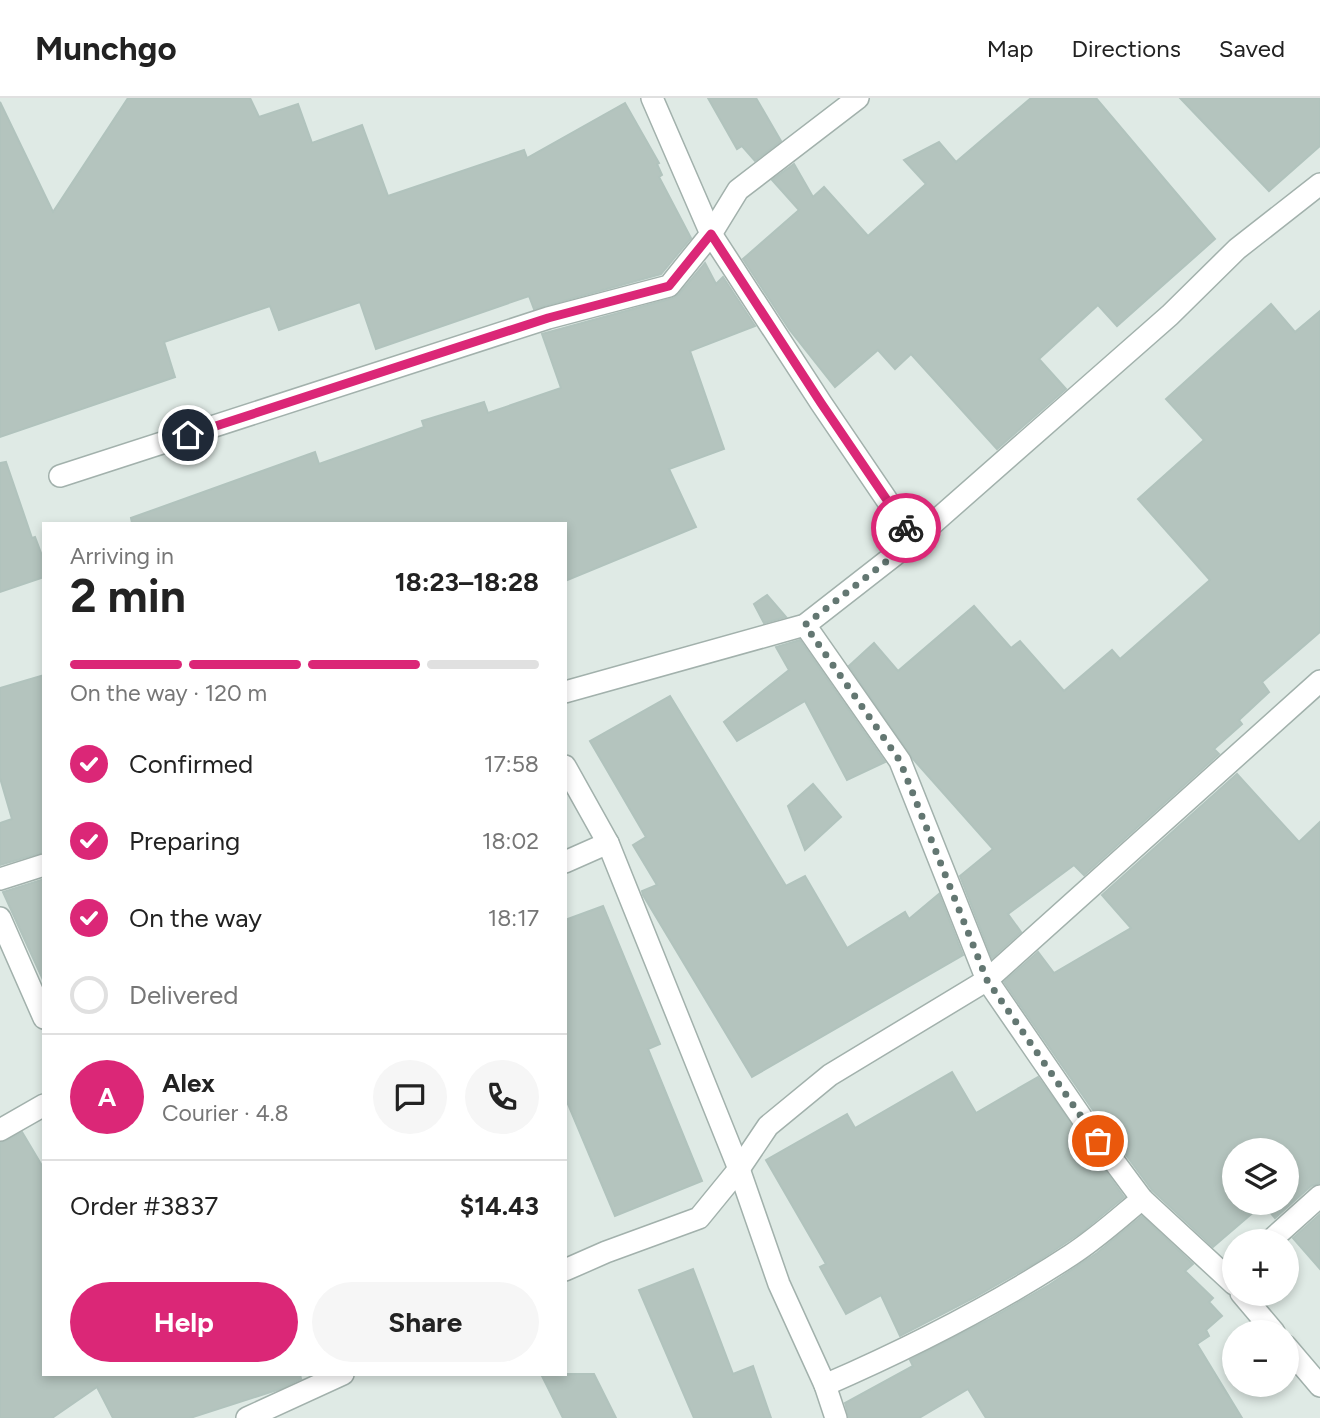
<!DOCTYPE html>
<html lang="en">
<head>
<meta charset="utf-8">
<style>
  :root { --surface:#fff; --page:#f6f6f6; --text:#222; --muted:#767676; --line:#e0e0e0; --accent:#db2777 }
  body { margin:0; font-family:Figtree,sans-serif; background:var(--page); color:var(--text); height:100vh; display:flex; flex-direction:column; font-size:26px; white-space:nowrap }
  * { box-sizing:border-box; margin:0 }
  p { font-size:23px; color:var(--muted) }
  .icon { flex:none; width:38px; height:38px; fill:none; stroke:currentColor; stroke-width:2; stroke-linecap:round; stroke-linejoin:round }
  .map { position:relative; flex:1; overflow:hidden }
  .drawer { position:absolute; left:42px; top:424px; width:525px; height:854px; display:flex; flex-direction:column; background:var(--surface); border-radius:0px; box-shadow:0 4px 10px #0003 }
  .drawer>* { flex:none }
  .controls { position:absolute; left:1222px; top:1040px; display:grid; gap:14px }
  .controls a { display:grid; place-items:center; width:77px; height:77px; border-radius:50%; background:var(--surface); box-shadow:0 4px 10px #0003; font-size:35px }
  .pin { position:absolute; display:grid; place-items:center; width:60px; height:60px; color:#fff; margin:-30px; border:4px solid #fff; border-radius:50%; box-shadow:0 2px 7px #0007 }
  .courier { position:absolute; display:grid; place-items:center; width:70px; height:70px; margin:-35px; border:5px solid #db2777; border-radius:50%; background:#fff; color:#222; box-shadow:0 2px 9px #0007 }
  .head em { font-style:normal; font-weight:700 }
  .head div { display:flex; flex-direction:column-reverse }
  .head { display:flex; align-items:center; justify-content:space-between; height:119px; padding:0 28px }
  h1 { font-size:46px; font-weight:700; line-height:52px }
  .bar { display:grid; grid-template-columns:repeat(4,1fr); gap:10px 7px; align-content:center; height:84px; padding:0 28px }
  .bar i { height:9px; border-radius:5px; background:var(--line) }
  .bar .active { background:var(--accent) }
  .bar p { grid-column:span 4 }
  .line { display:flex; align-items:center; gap:18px; padding:0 28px; border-top:2px solid var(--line) }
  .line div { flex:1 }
  .round { display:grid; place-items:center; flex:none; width:74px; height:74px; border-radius:37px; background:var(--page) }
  ol { padding:0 28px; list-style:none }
  li { display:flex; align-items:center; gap:21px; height:77px }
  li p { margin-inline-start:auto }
  li .icon { padding:7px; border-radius:50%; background:var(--accent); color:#fff; stroke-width:4 }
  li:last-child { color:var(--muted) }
  li i { width:38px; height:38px; border:4px solid var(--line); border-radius:50% }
  .button { display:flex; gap:14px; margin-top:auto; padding:14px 28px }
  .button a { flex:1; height:80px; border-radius:42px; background:var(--accent); color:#fff; font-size:28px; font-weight:700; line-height:80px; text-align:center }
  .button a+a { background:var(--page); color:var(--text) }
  header { display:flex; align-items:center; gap:42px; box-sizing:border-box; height:98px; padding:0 35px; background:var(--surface); border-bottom:2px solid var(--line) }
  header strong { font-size:33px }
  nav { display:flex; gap:38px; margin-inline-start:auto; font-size:24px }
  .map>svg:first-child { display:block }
  .building { fill:#b4c4be; stroke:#b1c3bd; stroke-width:2; fill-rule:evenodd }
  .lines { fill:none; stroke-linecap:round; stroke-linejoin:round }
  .street-casing { stroke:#a2b1ac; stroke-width:24 }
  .street { stroke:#fff; stroke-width:21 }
  .done { stroke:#637772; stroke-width:7; stroke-dasharray:0 12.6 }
  .route { stroke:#db2777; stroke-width:9 }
</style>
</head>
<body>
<header>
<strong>Munchgo</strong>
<nav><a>Map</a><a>Directions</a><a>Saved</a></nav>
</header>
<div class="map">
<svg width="1320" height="1320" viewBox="0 0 1320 1320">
  <rect width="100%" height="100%" fill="#dfeae5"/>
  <g class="building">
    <path d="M 128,0 L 250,0 L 259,19 L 298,6 L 312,45 L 362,27 L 388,98 L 524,52 L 527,60 L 625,5 L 659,65 L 657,66 L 662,77 L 659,79 L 691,140 L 661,176 L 534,211 L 529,198 L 376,251 L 360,204 L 279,232 L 270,208 L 164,244 L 175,279 L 0,339 L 0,4 L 53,114 Z"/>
    <path d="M 708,0 L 756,0 L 781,43 L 755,63 L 742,48 L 737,51 Z"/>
    <path d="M 1031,0 L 1096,0 L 1215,141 L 1117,228 L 1098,207 L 1039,261 L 1066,291 L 997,351 L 911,256 L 895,271 L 878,252 L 835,289 L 789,231 L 743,161 L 799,112 L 772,82 L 794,66 L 813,99 L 824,89 L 868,138 L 926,86 L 904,62 L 939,44 L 956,64 Z"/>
    <path d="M 1180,0 L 1320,0 L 1320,48 L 1269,93 Z"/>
    <path d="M 705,165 L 716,186 L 723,179 L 755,228 L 690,253 L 724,351 L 669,371 L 696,429 L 565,483 L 565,425 L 132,425 L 131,420 L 315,354 L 319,366 L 424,329 L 422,323 L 484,304 L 488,315 L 561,290 L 542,236 L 673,200 L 679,196 Z"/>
    <path d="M 1271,206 L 1295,234 L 1320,213 L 1320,534 L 1262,584 L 1269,594 L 1239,622 L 1242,626 L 1214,651 L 1219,656 L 1084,777 L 1074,767 L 1008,816 L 1021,834 L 992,860 L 960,778 L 993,751 L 913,661 L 849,568 L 874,545 L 898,573 L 974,508 L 1011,550 L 1020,543 L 1064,593 L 1112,552 L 1120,561 L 1210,482 L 1138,401 L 1204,342 L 1166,301 Z"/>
    <path d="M 6,364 L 32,440 L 35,439 L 44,463 L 44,479 L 0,494 L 0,365 Z"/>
    <path d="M 767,497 L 786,519 L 764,525 L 754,506 Z"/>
    <path d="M 800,542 L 885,664 L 847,682 L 805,603 L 737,643 L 724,624 L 789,572 L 776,549 Z"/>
    <path d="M 44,577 L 44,754 L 0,767 L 0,725 L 12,721 L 0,680 L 0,590 Z"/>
    <path d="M 670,598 L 786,788 L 805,778 L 847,850 L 905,814 L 909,821 L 939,796 L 963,857 L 752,979 L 643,797 L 642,793 L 657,787 L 633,747 L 646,739 L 590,643 Z"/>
    <path d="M 1237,676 L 1299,744 L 1320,724 L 1320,1085 L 1311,1088 L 1275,1120 L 1263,1106 L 1213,1149 L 1152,1092 L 1095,1015 L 1004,884 L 1038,854 L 1054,875 L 1131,830 L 1102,797 ZM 1234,1052 L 1286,1052 L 1286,1104 L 1234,1104 Z"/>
    <path d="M 813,686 L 841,719 L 805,752 L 788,708 Z"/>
    <path d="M 44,781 L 44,884 L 3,794 Z"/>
    <path d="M 603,808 L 660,946 L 648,951 L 702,1083 L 615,1118 L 565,999 L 565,822 Z"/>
    <path d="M 952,974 L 976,1015 L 1038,979 L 1124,1099 L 1082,1134 L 1035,1165 L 975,1199 L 900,1238 L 881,1197 L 846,1216 L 820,1169 L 826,1166 L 766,1062 L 847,1016 L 855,1030 Z"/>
    <path d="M 22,1034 L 44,1071 L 44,1276 L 300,1276 L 301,1281 L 280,1291 L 190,1320 L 113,1320 L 97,1289 L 52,1320 L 0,1320 L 0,1045 Z"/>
    <path d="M 1320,1116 L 1320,1171 L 1293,1140 Z"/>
    <path d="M 1142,1118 L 1193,1166 L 1185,1173 L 1213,1200 L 1209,1204 L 1222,1218 L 1206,1232 L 1209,1238 L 1197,1246 L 1242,1320 L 986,1320 L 968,1291 L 919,1320 L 849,1320 L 845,1305 L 913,1268 L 910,1262 L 988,1222 L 1049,1187 L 1097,1155 Z"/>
    <path d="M 693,1171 L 733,1276 L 753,1268 L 771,1320 L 694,1320 L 639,1192 Z"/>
    <path d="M 541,1276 L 594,1276 L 616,1320 L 563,1320 Z"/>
  </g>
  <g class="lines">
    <g class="street-casing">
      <g id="street">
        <path d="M 652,0 L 711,136 L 821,305 L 914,442"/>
        <path d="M 60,378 L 548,220 L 669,188 L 711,136 L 738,92 L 858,0"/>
        <path d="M 805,527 L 900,663 L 987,882 L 1084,1023 L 1142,1101 L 1234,1186"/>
        <path d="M 565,594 L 805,527 L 914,442 L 1170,217 L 1237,151 L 1320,86"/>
        <path d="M 565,668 L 608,745 L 739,1071 L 779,1186 L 825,1287 L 836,1320"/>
        <path d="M 565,764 L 608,745"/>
        <path d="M 0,781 L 44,767"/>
        <path d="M 0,820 L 44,920"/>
        <path d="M 0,1032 L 44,1007"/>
        <path d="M 1270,1143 L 1320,1098"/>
        <path d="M 565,1172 L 606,1154 L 699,1120 L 739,1071 L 768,1028 L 830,977 L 987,882 L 1320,583"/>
        <path d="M 1241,1195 L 1274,1234"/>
        <path d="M 1286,1248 L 1320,1288"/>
        <path d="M 825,1287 C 910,1250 993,1208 1071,1157 C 1096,1141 1119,1120 1142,1101"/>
        <path d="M 247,1320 L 343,1276"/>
      </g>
    </g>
    <use href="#street" class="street"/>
  </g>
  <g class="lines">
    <path class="done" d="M 906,430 L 914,442 L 805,527 L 900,663 L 987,882 L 1098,1043"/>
    <path class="route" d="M 188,337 L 548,220 L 669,188 L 711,136 L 821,305 L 906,430"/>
  </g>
</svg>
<div class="controls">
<a><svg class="icon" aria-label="layers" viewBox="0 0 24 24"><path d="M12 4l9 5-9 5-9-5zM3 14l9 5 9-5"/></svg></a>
<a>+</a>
<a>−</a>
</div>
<div class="pin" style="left:1098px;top:1043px;background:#ea580c"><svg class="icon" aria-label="bag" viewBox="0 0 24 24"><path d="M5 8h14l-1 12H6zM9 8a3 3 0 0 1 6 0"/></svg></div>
<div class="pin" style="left:188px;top:337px;background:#1f2937"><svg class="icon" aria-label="home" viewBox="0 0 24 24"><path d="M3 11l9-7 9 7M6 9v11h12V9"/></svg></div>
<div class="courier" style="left:906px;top:430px"><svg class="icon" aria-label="bike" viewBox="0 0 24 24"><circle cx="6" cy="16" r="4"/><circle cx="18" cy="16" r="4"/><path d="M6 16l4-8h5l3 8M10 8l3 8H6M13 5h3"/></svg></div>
<section class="drawer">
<div class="head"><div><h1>2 min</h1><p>Arriving in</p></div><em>18:23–18:28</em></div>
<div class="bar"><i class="active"></i><i class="active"></i><i class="active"></i><i></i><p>On the way · 120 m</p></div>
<ol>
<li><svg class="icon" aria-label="check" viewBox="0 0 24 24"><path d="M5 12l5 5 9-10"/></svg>Confirmed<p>17:58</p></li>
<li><svg class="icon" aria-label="check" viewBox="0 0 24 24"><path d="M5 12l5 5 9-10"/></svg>Preparing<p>18:02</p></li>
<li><svg class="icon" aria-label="check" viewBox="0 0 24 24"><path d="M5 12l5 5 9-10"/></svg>On the way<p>18:17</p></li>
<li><i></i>Delivered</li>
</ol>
<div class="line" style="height:126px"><b class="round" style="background:var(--accent);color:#fff">A</b><div><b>Alex</b><p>Courier · 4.8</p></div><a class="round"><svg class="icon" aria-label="chat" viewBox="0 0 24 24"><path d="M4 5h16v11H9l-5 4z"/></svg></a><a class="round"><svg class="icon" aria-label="phone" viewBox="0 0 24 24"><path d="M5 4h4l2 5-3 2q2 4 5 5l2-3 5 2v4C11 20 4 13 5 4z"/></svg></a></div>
<div class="line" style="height:91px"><div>Order #3837</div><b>$14.43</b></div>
<div class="button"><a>Help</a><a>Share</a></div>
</section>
</div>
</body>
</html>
